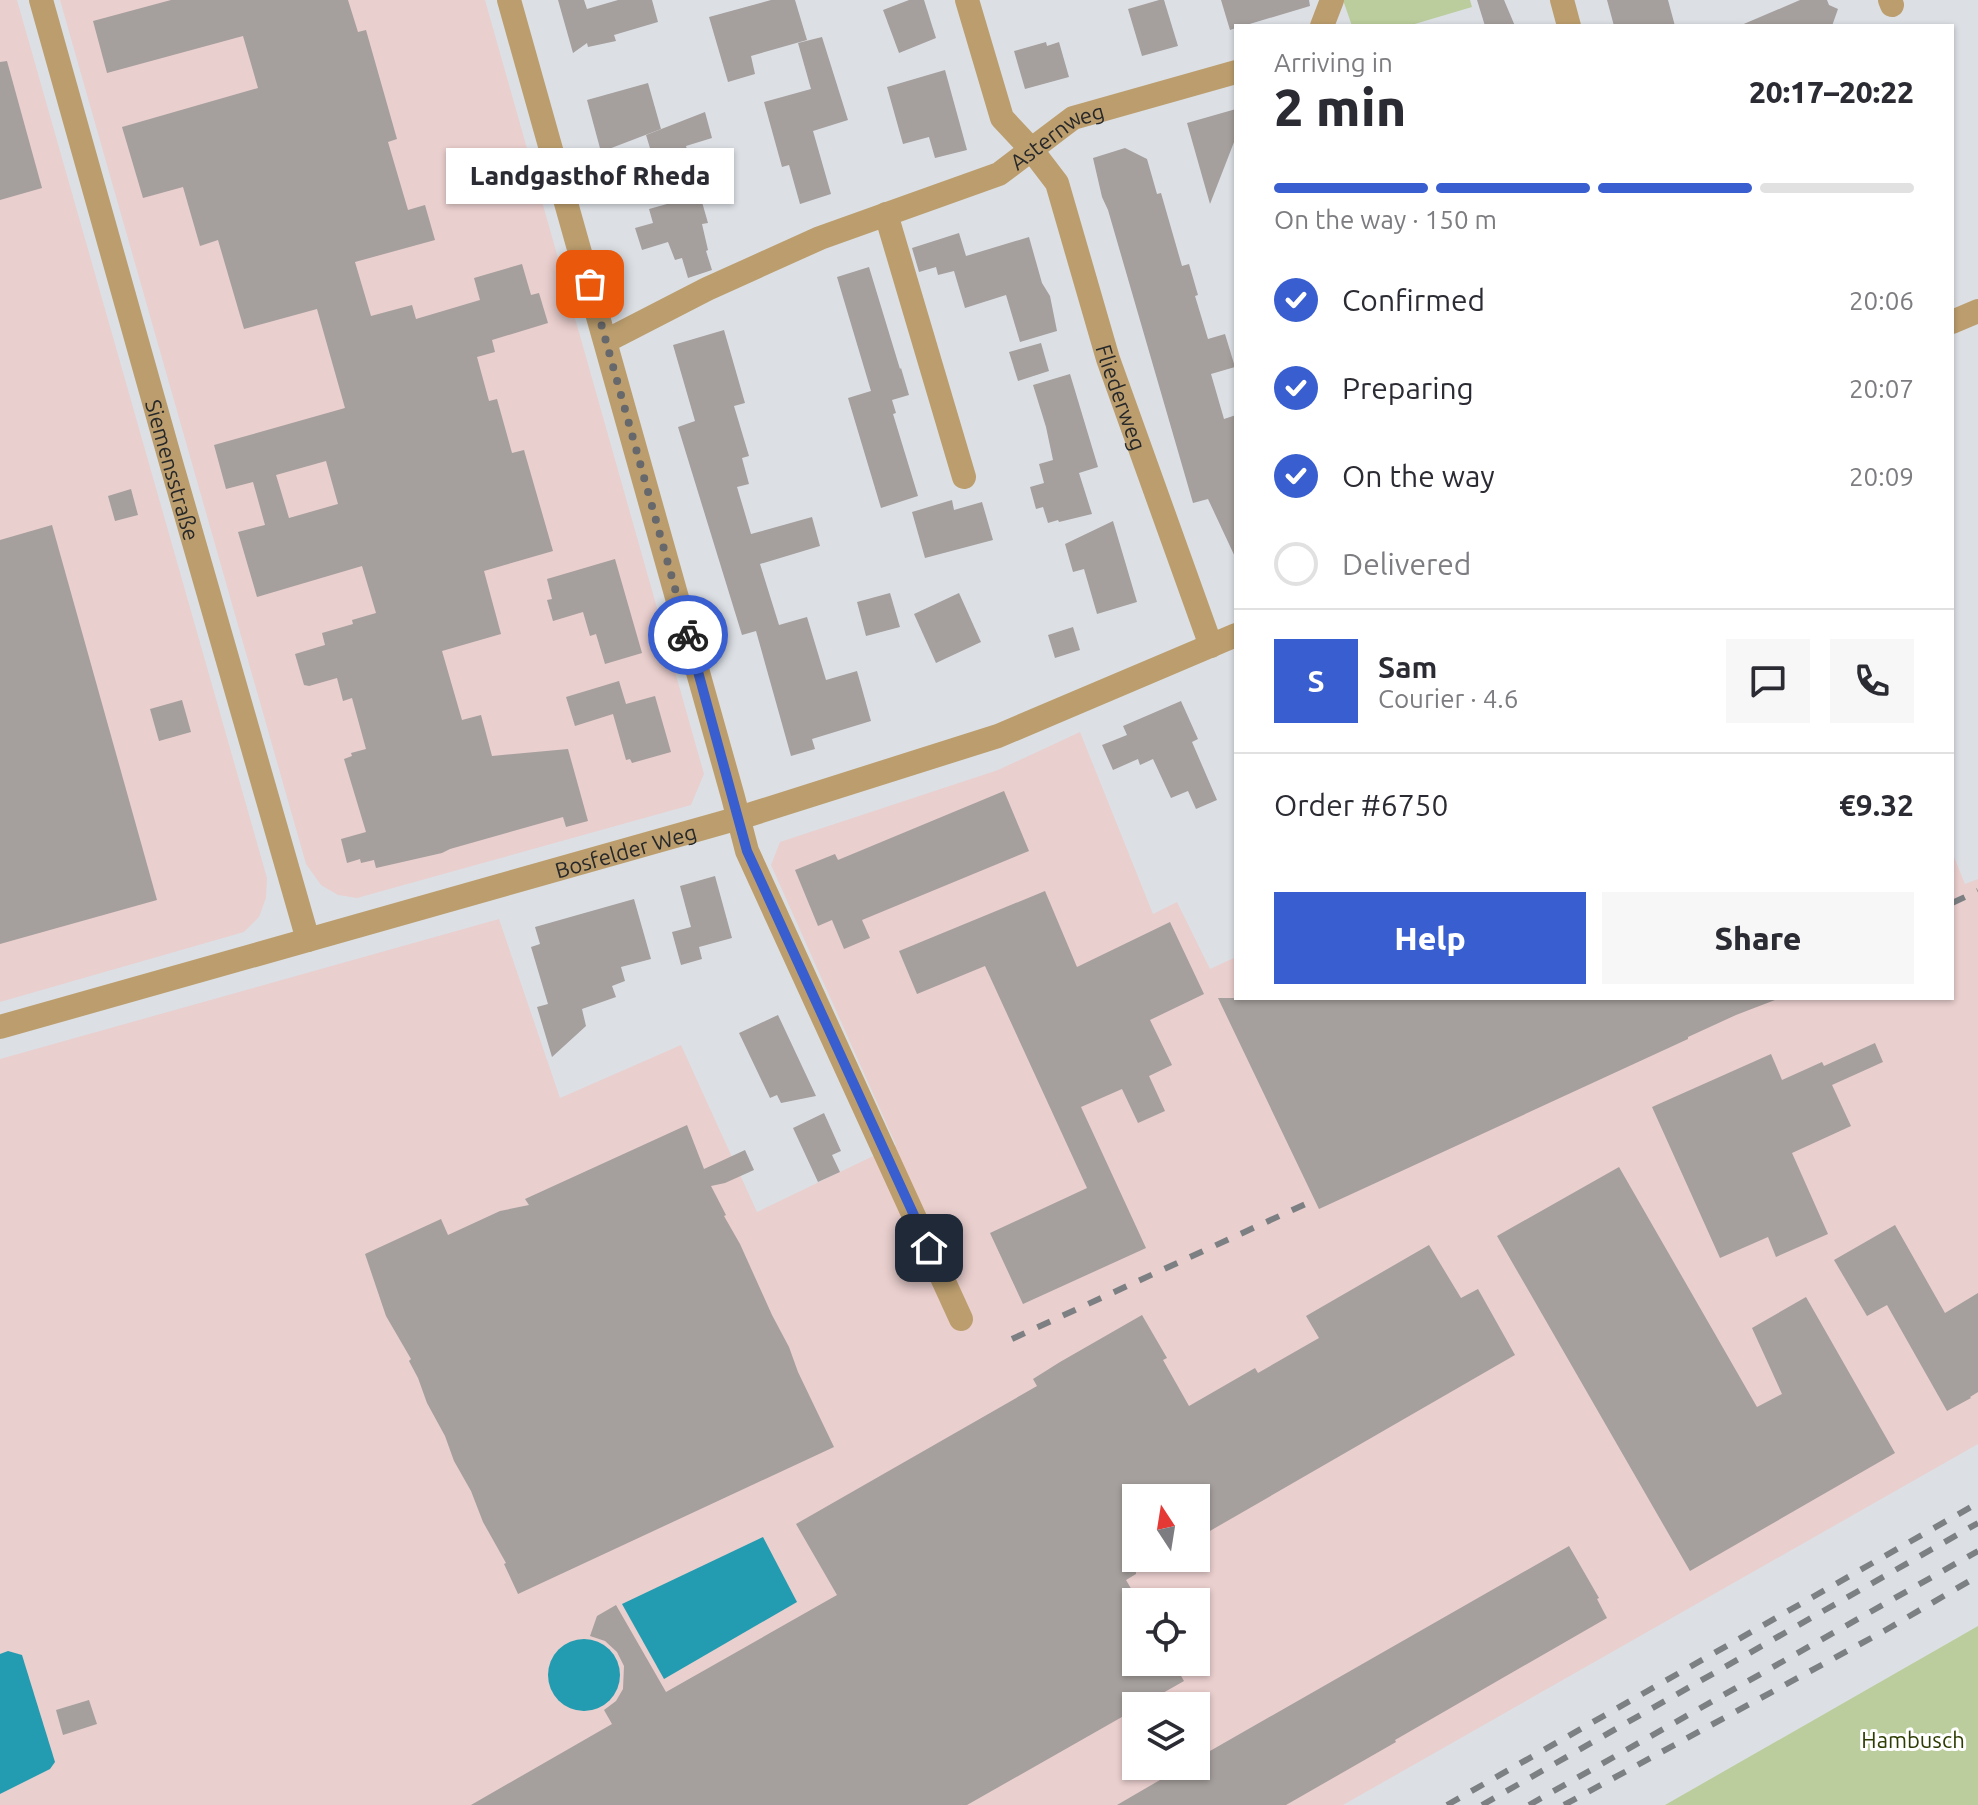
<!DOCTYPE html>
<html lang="en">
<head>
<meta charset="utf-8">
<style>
  :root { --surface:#fff; --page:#f7f7f7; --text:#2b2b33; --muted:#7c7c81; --line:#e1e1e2; --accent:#395ecf }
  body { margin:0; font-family:Ubuntu,sans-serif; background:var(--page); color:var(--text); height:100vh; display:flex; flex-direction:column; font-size:30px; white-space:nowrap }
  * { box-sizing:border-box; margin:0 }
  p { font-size:26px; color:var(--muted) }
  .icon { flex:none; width:44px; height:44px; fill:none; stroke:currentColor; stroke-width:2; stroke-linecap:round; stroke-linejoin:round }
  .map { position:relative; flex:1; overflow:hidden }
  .side { position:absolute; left:1234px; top:24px; width:720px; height:976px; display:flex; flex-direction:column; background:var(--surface); border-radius:0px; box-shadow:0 2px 6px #0004 }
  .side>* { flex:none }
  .needle { width:52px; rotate:348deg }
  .tools { position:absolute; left:1122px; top:1484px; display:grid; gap:16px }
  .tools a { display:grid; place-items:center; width:88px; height:88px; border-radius:0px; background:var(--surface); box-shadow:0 2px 6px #0004; font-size:40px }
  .pin { position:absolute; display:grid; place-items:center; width:68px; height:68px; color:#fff; margin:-34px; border-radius:16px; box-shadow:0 4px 12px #0006 }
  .courier { position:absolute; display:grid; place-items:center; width:80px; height:80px; margin:-40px; border:6px solid #395ecf; border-radius:50%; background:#fff; color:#222; box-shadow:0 2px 10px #0007 }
  .bubble { position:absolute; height:56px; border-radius:0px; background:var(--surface); box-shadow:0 2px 6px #0004; font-size:26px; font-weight:800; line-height:56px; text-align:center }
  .head em { font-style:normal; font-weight:800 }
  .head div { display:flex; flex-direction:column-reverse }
  .head { display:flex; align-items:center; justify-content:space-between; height:136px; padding:0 40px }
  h1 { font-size:52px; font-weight:800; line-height:60px }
  .bar { display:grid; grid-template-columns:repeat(4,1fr); gap:12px 8px; align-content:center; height:96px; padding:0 40px }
  .bar i { height:10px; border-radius:6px; background:var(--line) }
  .bar .current { background:var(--accent) }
  .bar p { grid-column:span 4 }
  .line { display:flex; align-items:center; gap:20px; padding:0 40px; border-top:2px solid var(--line) }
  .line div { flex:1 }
  .round { display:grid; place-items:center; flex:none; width:84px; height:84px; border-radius:0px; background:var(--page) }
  ol { padding:0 40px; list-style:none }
  li { display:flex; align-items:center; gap:24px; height:88px }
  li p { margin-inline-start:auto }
  li .icon { padding:8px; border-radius:50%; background:var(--accent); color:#fff; stroke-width:4 }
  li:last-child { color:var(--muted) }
  li i { width:44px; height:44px; border:4px solid var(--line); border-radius:50% }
  .cta { display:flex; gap:16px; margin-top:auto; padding:16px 40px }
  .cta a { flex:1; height:92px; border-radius:0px; background:var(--accent); color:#fff; font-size:32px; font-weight:800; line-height:92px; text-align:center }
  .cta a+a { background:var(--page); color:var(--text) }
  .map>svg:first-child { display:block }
  .industrial { fill:#e9cfce; fill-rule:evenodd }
  .green { fill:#bbcd9c }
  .water { fill:#239bb0 }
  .building { fill:#a59f9d; fill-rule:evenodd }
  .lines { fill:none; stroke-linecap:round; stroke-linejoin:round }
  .minor { stroke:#bc9e6e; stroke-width:24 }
  .rail { stroke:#7d8083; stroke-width:6; stroke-dasharray:14 14; stroke-linecap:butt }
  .done { stroke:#66686b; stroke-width:8; stroke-dasharray:0 14.4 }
  .route { stroke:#395ecf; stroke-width:10 }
  .labels { text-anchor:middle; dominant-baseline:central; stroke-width:6; stroke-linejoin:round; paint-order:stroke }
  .street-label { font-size:22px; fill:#27282a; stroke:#fff }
  .park-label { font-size:22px; fill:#2e3d03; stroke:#fff }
</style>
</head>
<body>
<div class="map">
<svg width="1978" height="1805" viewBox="0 0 1978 1805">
  <rect width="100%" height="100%" fill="#dce0e5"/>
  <g class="industrial">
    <path d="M 0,0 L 17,0 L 267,878 L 266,898 L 259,917 L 244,932 L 0,1002 Z"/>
    <path d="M 60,0 L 485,0 L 704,774 L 691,805 L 357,898 L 338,895 L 321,885 L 306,864 Z"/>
    <path d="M 1080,732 L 1153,914 L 1177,902 L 1210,969 L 1236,957 L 1236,998 L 1952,998 L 1952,852 L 1965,884 L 1978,879 L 1978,1444 L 1343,1805 L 0,1805 L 0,1059 L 499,919 L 560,1098 L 681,1045 L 757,1212 L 896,1145 L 771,865 L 780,842 L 998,770 ZM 1136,1498 L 1196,1498 L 1196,1558 L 1136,1558 ZM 1136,1602 L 1196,1602 L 1196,1662 L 1136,1662 ZM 1136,1706 L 1196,1706 L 1196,1766 L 1136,1766 Z"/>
  </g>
  <g class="green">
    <path d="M 1343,0 L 1470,0 L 1472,7 L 1408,26 L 1352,26 Z"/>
    <path d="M 1978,1626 L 1978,1805 L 1665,1805 Z"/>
  </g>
  <g class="water">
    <path d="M 763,1537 L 797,1602 L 664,1679 L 622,1604 Z"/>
    <circle cx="584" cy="1675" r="36"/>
    <path d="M 8,1651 L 22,1655 L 55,1762 L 50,1769 L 0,1794 L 0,1654 Z"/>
  </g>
  <g class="building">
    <path d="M 171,0 L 348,0 L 358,32 L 366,30 L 397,139 L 388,142 L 408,210 L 425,205 L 435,240 L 355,262 L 371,316 L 412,305 L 416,319 L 480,300 L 474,278 L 522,264 L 531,295 L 539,293 L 548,323 L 492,340 L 495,352 L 477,357 L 489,401 L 497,399 L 512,453 L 524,450 L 553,551 L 484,571 L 501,634 L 442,651 L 462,720 L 481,715 L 492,756 L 568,749 L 588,821 L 566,827 L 563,817 L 450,849 L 442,853 L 376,868 L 374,860 L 361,863 L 360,859 L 347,863 L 341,839 L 366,832 L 344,759 L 352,756 L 351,753 L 366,749 L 352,698 L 343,701 L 337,678 L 309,686 L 304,685 L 295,654 L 325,645 L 322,633 L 353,624 L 352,620 L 376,613 L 362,566 L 257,597 L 238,532 L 265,525 L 253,482 L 226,489 L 214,445 L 345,408 L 317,309 L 244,329 L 218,240 L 200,246 L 183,187 L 143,198 L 122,127 L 258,88 L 243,36 L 107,73 L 93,21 ZM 326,461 L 338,504 L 289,518 L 276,475 Z"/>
    <path d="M 558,0 L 584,0 L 587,9 L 618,0 L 652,0 L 658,22 L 614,35 L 616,41 L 588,47 L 587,43 L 573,53 Z"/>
    <path d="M 771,0 L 795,0 L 807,40 L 751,56 L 755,74 L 728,82 L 709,17 Z"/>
    <path d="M 909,0 L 924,0 L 936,38 L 899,53 L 883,10 Z"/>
    <path d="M 1159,0 L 1164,0 L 1178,46 L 1142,56 L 1128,9 Z"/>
    <path d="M 1221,0 L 1309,0 L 1310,6 L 1243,26 L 1236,26 L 1236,28 L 1230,30 Z"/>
    <path d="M 1477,0 L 1504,0 L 1515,26 L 1485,26 Z"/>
    <path d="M 1607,0 L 1668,0 L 1675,26 L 1614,26 Z"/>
    <path d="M 1800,0 L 1827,0 L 1829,5 L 1838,9 L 1832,26 L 1739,26 Z"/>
    <path d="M 822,37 L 848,120 L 813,131 L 831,194 L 800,204 L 789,165 L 782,167 L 764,102 L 811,89 L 798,43 Z"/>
    <path d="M 1046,42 L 1047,46 L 1059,42 L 1069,77 L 1025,89 L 1014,51 Z"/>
    <path d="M 7,61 L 42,188 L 0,200 L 0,62 Z"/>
    <path d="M 945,70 L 967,150 L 935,158 L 929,137 L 903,144 L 887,87 Z"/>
    <path d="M 648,83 L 661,129 L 601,152 L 587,100 Z"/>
    <path d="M 1236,109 L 1236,137 L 1210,204 L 1187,123 Z"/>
    <path d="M 705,112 L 712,138 L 686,146 L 708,223 L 702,224 L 708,250 L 706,251 L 712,270 L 688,278 L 682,258 L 675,260 L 668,242 L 642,250 L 635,228 L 653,223 L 649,209 L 667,204 L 646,135 Z"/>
    <path d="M 1125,148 L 1147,159 L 1157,194 L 1161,193 L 1182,266 L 1189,264 L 1198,295 L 1195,296 L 1208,339 L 1225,334 L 1235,367 L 1211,374 L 1224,419 L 1236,415 L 1236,559 L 1208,499 L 1193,503 L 1108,210 L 1102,197 L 1093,158 Z"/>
    <path d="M 959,233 L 966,256 L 1029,237 L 1042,283 L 1050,296 L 1057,331 L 1020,342 L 1006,295 L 965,308 L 954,271 L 938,275 L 936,267 L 919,272 L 912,248 Z"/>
    <path d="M 869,267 L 900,369 L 901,368 L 909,395 L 892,400 L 896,413 L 893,414 L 918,496 L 881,508 L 848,398 L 871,391 L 837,277 Z"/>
    <path d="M 724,330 L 745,403 L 734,406 L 749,456 L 742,458 L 749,484 L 737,487 L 751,534 L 812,517 L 820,546 L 760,564 L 779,625 L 807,617 L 826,680 L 857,671 L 871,721 L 812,739 L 815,749 L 791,756 L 756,631 L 742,635 L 678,427 L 695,421 L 673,345 Z"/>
    <path d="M 1041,343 L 1049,371 L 1018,381 L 1009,352 Z"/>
    <path d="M 1070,374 L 1098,467 L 1079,473 L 1092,514 L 1059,522 L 1058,520 L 1048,523 L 1043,507 L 1036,509 L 1030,487 L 1044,483 L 1039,464 L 1053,460 L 1046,427 L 1033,385 Z"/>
    <path d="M 131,489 L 138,515 L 115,521 L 108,496 Z"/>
    <path d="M 952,500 L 954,510 L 982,502 L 993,540 L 925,558 L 912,512 Z"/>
    <path d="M 1113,521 L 1137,602 L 1097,614 L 1084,569 L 1073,572 L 1065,544 Z"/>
    <path d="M 52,525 L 157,900 L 0,944 L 0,540 Z"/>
    <path d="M 615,559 L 642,653 L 605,664 L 596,634 L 590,636 L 583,612 L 553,621 L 547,600 L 552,599 L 547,579 Z"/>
    <path d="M 890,593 L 900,627 L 866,636 L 857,602 Z"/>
    <path d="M 959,593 L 981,642 L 936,663 L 914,614 Z"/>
    <path d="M 1073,627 L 1080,650 L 1055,658 L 1048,635 Z"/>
    <path d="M 619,681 L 626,704 L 655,696 L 671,752 L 632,763 L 630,759 L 626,760 L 613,714 L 575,726 L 566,697 Z"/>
    <path d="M 182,700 L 191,732 L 159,741 L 150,709 Z"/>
    <path d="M 1181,701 L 1198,739 L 1192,742 L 1217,800 L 1196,809 L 1188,791 L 1171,798 L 1153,759 L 1140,765 L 1138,759 L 1113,770 L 1102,745 L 1127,735 L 1123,726 Z"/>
    <path d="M 1004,791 L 1029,851 L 862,920 L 870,938 L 844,949 L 832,920 L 818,926 L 795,870 L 835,854 L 838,860 Z"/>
    <path d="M 715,876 L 732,938 L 699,947 L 702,959 L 681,965 L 672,932 L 691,927 L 680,886 Z"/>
    <path d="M 1045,891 L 1077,967 L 1170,922 L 1204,994 L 1150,1020 L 1172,1065 L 1149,1076 L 1165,1111 L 1138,1123 L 1122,1089 L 1081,1107 L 1146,1248 L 1023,1304 L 990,1233 L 1087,1188 L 985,966 L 917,994 L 899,951 Z"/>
    <path d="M 634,899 L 651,959 L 621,967 L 625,981 L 612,986 L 616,997 L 582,1009 L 586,1026 L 552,1057 L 537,1007 L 548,1004 L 531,947 L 540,944 L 535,927 Z"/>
    <path d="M 1218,998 L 1774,998 L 1775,1000 L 1736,1015 L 1688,1037 L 1688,1039 L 1319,1209 Z"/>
    <path d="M 778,1015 L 816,1096 L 781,1103 L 777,1095 L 770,1098 L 739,1033 Z"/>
    <path d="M 1875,1043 L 1883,1062 L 1832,1085 L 1851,1126 L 1792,1153 L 1828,1234 L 1776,1257 L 1768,1237 L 1720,1258 L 1652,1107 L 1771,1054 L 1782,1080 L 1822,1062 L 1824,1066 Z"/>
    <path d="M 824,1113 L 841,1151 L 832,1155 L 840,1172 L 818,1182 L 793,1128 Z"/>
    <path d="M 687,1125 L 704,1169 L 745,1150 L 754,1170 L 725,1183 L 711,1186 L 726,1215 L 724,1216 L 740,1244 L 772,1315 L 789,1347 L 798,1372 L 834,1447 L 518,1594 L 504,1564 L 506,1563 L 483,1522 L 471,1491 L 454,1461 L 445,1436 L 427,1403 L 418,1378 L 409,1361 L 411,1359 L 386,1316 L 365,1254 L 441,1219 L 448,1235 L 500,1211 L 529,1205 L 525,1199 Z"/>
    <path d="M 1619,1167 L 1757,1407 L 1782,1394 L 1752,1328 L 1806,1297 L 1895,1453 L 1690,1571 L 1497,1236 Z"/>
    <path d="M 1895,1225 L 1945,1313 L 1978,1293 L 1978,1392 L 1970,1397 L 1971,1398 L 1947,1411 L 1887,1305 L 1867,1316 L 1834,1260 Z"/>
    <path d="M 1429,1245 L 1461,1298 L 1478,1289 L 1515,1355 L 1196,1539 L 1196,1498 L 1136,1498 L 1136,1574 L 1126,1580 L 1136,1597 L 1136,1662 L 1173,1662 L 1184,1681 L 1140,1706 L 1136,1706 L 1136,1709 L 967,1805 L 471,1805 L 612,1724 L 604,1710 L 616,1701 L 623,1689 L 624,1666 L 617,1652 L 605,1641 L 590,1636 L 597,1616 L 616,1605 L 666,1692 L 837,1595 L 796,1524 L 1037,1386 L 1033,1379 L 1060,1362 L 1142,1315 L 1167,1358 L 1163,1360 L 1189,1406 L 1255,1368 L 1258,1373 L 1319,1338 L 1306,1316 Z"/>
    <path d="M 1569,1546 L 1599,1598 L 1597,1599 L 1607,1618 L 1395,1740 L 1396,1742 L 1286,1805 L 1117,1805 L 1184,1766 L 1196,1766 L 1196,1759 Z"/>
    <path d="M 89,1700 L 97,1724 L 63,1735 L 56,1710 Z"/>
  </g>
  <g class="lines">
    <g class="minor">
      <path id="s1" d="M 41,0 L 170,459 L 308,940"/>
      <path d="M 509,0 L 733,797 L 747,851 L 961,1319"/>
      <path id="s2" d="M 967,0 L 1002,118 L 1031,149 L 1057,183 L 1108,359 L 1211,646"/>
      <path d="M 1562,0 L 1569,26"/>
      <path d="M 1890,0 L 1892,5"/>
      <path d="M 1322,26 L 1332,0"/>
      <path d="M 886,214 L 964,477"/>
      <path d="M 1952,322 L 1978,311"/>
      <path id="s3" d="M 606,341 L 707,289 L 820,238 L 999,174 L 1073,118 L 1236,72"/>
      <path id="s4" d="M 0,1027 L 739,818 L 998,736 L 1236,635"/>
    </g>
    <g class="rail">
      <path d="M 1952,903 L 1978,891"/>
      <path d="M 1012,1339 L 1312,1201"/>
      <path d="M 1447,1805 L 1978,1503"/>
      <path d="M 1482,1805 L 1978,1523"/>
      <path d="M 1529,1805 L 1978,1551"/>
      <path d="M 1564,1805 L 1884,1631 L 1978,1576"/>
    </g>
  </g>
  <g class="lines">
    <path class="done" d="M 590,284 L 688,635"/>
    <path class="route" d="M 688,635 L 747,851 L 929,1248"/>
  </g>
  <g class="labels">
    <g class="street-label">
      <text stroke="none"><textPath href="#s3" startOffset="498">Asternweg</textPath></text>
      <text stroke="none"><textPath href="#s2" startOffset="432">Fliederweg</textPath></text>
      <text stroke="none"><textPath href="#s1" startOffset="488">Siemensstraße</textPath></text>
      <text stroke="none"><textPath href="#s4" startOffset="650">Bosfelder Weg</textPath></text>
    </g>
    <g class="park-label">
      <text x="1913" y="1739">Hambusch</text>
    </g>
  </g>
</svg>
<div class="tools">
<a><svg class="needle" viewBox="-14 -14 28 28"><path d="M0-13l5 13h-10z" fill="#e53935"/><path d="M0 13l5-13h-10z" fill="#7c7c81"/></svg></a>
<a><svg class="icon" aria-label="locate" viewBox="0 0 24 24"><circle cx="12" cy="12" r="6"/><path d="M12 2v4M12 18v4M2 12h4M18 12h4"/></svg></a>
<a><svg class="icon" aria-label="layers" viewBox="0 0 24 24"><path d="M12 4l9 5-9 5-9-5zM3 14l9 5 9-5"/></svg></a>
</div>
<div class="pin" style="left:590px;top:284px;background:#ea580c"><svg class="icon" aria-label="bag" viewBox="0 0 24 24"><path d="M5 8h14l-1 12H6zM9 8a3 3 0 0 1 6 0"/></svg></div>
<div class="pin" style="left:929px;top:1248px;background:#1f2937"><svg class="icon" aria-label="home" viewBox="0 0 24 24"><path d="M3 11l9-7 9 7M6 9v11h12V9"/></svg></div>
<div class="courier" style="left:688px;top:635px"><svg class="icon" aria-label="bike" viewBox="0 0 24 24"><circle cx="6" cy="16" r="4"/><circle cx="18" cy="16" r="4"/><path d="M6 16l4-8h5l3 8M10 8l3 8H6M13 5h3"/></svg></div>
<div class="bubble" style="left:446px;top:148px;width:288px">Landgasthof Rheda</div>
<section class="side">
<div class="head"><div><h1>2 min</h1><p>Arriving in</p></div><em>20:17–20:22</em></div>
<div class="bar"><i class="current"></i><i class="current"></i><i class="current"></i><i></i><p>On the way · 150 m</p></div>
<ol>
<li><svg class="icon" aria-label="check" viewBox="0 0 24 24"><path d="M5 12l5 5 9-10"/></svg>Confirmed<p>20:06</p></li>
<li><svg class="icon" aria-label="check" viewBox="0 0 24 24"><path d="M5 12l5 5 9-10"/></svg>Preparing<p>20:07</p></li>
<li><svg class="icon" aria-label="check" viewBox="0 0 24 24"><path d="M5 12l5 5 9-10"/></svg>On the way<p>20:09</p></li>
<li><i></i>Delivered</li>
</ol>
<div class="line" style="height:144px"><b class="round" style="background:var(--accent);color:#fff">S</b><div><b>Sam</b><p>Courier · 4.6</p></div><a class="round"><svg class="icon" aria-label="chat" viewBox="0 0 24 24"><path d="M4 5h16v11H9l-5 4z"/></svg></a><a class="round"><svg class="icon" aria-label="phone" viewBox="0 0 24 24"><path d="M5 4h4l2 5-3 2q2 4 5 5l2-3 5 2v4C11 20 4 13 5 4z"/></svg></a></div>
<div class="line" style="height:104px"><div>Order #6750</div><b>€9.32</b></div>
<div class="cta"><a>Help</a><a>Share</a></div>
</section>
</div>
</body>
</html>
